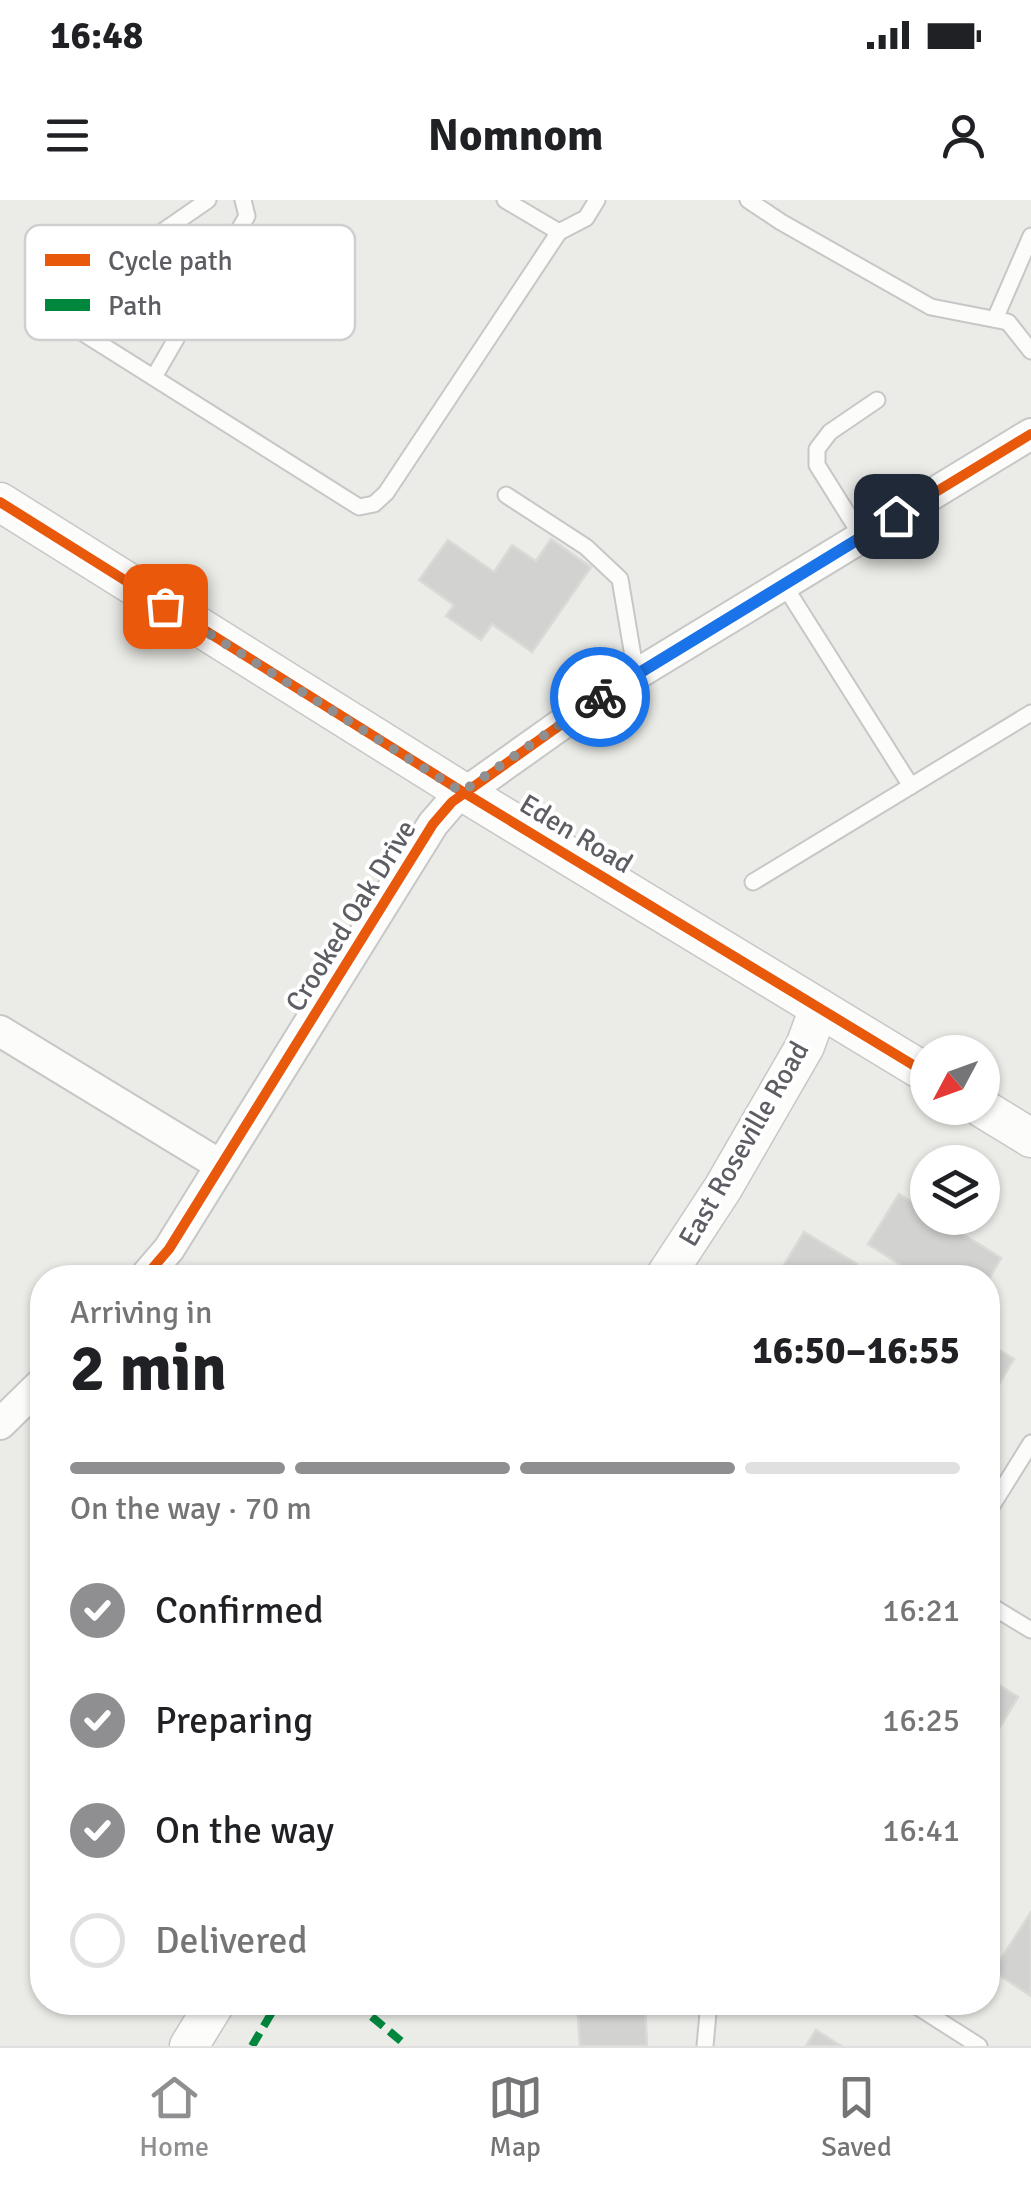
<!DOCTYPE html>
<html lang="en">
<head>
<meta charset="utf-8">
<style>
  :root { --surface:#fff; --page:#f6f6f6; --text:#202124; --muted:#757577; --line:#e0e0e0; --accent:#8f8f92 }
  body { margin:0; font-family:Signika,sans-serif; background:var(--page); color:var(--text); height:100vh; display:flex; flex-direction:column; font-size:38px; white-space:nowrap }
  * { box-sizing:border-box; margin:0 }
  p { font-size:32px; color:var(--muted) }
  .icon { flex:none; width:55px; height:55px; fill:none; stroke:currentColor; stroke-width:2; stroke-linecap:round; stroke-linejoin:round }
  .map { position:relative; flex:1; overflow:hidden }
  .drawer { position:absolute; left:30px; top:1065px; width:970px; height:750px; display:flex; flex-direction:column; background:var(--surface); border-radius:40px; box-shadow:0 2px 8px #0004 }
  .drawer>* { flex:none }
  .needle { width:65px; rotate:229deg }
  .buttons { position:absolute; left:910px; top:835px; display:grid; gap:20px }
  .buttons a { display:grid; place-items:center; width:90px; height:90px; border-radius:50%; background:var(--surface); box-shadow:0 2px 8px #0004; font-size:50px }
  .pin { position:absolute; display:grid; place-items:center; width:85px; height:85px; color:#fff; margin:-42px; border-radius:20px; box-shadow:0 5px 15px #0006 }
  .courier { position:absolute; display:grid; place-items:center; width:100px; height:100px; margin:-50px; border:8px solid #1a73e8; border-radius:50%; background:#fff; color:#222; box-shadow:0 2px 12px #0007 }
  .summary em { font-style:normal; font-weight:700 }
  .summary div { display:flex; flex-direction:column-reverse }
  .summary { display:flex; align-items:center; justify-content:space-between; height:170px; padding:0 40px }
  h1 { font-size:65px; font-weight:700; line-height:75px }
  .bar { display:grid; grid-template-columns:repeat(4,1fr); gap:15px 10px; align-content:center; height:120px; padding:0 40px }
  .bar i { height:12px; border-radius:8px; background:var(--line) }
  .bar .current { background:var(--accent) }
  .bar p { grid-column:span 4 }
  ol { padding:0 40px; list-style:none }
  li { display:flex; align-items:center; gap:30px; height:110px }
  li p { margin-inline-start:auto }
  li .icon { padding:10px; border-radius:50%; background:var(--accent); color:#fff; stroke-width:4 }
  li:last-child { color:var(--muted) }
  li i { width:55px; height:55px; border:5px solid var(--line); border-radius:50% }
  .status { display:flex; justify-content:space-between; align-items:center; height:70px; padding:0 50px; background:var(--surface); direction:ltr }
  .status svg { height:28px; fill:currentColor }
  header { display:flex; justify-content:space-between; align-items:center; height:130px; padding:0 40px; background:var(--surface); font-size:45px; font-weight:700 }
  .dock { display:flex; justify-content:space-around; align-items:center; height:140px; border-top:2px solid var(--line); background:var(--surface); font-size:28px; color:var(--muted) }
  .dock a { display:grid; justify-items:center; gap:5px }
  .dock .current { color:var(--accent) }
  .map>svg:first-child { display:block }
  .building { fill:#d2d2d0; stroke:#dadad6; stroke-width:2.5 }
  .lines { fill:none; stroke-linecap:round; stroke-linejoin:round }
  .service-casing { stroke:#c7c7c7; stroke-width:19 }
  .minor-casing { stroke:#c7c7c7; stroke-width:34 }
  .tertiary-casing { stroke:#c7c7c7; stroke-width:41 }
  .service { stroke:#fcfcfb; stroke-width:15 }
  .minor { stroke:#fcfcfb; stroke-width:30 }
  .tertiary { stroke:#fcfcfb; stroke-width:38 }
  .quiet { stroke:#00873e; stroke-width:8; stroke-dasharray:15 8; stroke-linecap:butt }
  .cycleway-casing { stroke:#fff; stroke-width:16 }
  .cycleway { stroke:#e8590c; stroke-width:10 }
  .done { stroke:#8f8f92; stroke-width:10; stroke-dasharray:0 18 }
  .route { stroke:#1a73e8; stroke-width:12 }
  .labels { text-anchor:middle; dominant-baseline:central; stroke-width:8; stroke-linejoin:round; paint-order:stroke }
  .street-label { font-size:28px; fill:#5d5e64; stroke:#fff }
  .key { fill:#fff; stroke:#cecfd0; stroke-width:2.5 }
  .key-label { font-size:28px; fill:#5d5e64 }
</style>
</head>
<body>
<div class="status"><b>16:48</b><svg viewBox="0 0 49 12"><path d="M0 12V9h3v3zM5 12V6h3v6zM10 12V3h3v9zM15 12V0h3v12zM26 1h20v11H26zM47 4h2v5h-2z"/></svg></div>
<header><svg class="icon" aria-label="menu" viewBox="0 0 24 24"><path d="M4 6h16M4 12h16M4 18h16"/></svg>Nomnom<svg class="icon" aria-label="person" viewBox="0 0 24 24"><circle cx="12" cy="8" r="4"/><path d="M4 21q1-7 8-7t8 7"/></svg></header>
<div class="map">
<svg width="1031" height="1846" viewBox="0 0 1031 1846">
  <rect width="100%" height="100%" fill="#ebebe7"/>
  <g class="building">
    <path d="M 551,339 L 591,367 L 532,452 L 492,424 L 481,440 L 446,416 L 454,405 L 419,380 L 448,340 L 494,372 L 512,345 L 536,361 Z"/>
    <path d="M 899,994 L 928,1012 L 928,1018 L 937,1018 L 1001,1058 L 988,1081 L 988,1078 L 921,1078 L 868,1044 Z"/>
    <path d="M 804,1032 L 857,1064 L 849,1078 L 776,1078 Z"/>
    <path d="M 988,1143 L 1014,1159 L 988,1203 Z"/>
    <path d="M 988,1478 L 1018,1497 L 988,1547 Z"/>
    <path d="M 1031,1712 L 1031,1796 L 993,1771 Z"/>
    <path d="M 577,1802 L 645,1802 L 647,1846 L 580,1846 Z"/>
    <path d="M 816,1830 L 841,1846 L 806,1846 Z"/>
  </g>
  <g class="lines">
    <g class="service-casing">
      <g id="service">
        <path d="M 208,0 L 48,111 L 359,307 L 374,304 L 386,293 L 559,32 L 505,0"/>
        <path d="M 748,0 L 781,22 L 931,107 L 1008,122 L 1031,151"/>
        <path d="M 559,32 L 586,18 L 597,0"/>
        <path d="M 995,119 L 1031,36"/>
        <path d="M 154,177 L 247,16 L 243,0"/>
        <path d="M 506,295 L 586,347 L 620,379 L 636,474"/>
        <path d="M 862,337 L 817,265 L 817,249 L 830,232 L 877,200"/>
        <path d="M 784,385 L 911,586"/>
        <path d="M 753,682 L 1031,513"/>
        <path d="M 988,1312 L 1031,1243"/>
        <path d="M 988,1404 L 1031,1430"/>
        <path d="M 910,1802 L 979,1846"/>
        <path d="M 705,1846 L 709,1802"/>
      </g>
    </g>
    <g class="minor-casing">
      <g id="minor">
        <path d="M 0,831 L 220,965"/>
        <path d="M 144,1078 L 169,1049 L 433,624 L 452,602 L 604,494 L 1031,234"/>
        <path d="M 0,1224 L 42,1183"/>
      </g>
    </g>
    <g class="tertiary-casing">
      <g id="tertiary">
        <path d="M 0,302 L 463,592 L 928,874"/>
        <path d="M 982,908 L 1031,938"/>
        <path d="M 664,1078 L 723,988 L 805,846 L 819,808"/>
        <path d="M 189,1846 L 216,1802"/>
      </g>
    </g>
    <use href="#service" class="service"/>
    <use href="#minor" class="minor"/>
    <use href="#tertiary" class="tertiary"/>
    <g class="quiet">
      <path d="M 354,1802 L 407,1846"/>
      <path d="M 252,1846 L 278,1802"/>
    </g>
    <g class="cycleway-casing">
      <g id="cycleway">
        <path d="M 0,302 L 463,592 L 928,874"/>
        <path d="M 144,1078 L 169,1049 L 433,624 L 452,602 L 604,494 L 1031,234"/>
      </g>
    </g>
    <use href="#cycleway" class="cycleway"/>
  </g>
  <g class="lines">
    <path class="done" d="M 165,406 L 462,592 L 600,497"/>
    <path class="route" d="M 600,497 L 896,316"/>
  </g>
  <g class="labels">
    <g class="street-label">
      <text transform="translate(576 634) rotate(31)">Eden Road</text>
      <text transform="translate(351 716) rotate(-58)">Crooked Oak Drive</text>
      <text transform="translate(744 944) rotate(-60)">East Roseville Road</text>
    </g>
  </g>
  <rect x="25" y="25" width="330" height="115" rx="15" class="key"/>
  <rect x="45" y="54" width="45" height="12" fill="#e8590c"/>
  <rect x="45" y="99" width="45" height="12" fill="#00873e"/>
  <g class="key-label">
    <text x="108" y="70">Cycle path</text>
    <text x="108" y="115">Path</text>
  </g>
</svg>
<div class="buttons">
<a><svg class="needle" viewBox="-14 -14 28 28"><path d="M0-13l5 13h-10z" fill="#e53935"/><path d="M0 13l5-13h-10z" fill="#757577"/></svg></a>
<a><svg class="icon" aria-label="layers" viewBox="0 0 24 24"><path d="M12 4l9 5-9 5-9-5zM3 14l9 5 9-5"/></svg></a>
</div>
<div class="pin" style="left:165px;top:406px;background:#ea580c"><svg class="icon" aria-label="bag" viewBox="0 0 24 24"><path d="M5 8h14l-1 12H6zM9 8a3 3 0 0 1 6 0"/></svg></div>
<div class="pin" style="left:896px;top:316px;background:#1f2937"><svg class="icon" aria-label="home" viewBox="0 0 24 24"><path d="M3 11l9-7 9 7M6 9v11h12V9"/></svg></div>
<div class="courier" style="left:600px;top:497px"><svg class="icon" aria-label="bike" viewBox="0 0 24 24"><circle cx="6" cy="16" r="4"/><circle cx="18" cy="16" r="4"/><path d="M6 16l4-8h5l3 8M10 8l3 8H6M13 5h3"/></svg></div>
<section class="drawer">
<div class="summary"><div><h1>2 min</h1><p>Arriving in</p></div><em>16:50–16:55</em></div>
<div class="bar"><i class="current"></i><i class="current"></i><i class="current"></i><i></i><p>On the way · 70 m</p></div>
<ol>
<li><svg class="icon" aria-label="check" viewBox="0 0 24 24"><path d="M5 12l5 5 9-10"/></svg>Confirmed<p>16:21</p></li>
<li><svg class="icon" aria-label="check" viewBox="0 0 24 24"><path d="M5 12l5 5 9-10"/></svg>Preparing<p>16:25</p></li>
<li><svg class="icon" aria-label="check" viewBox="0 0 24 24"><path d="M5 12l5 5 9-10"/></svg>On the way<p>16:41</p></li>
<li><i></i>Delivered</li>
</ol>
</section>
</div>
<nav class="dock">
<a class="current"><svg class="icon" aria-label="home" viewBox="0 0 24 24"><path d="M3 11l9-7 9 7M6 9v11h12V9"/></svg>Home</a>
<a><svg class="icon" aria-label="map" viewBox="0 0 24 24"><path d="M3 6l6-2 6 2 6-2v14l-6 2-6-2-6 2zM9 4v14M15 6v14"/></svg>Map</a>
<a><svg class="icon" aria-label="saved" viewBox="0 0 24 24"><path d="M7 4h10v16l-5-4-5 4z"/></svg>Saved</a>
</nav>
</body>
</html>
